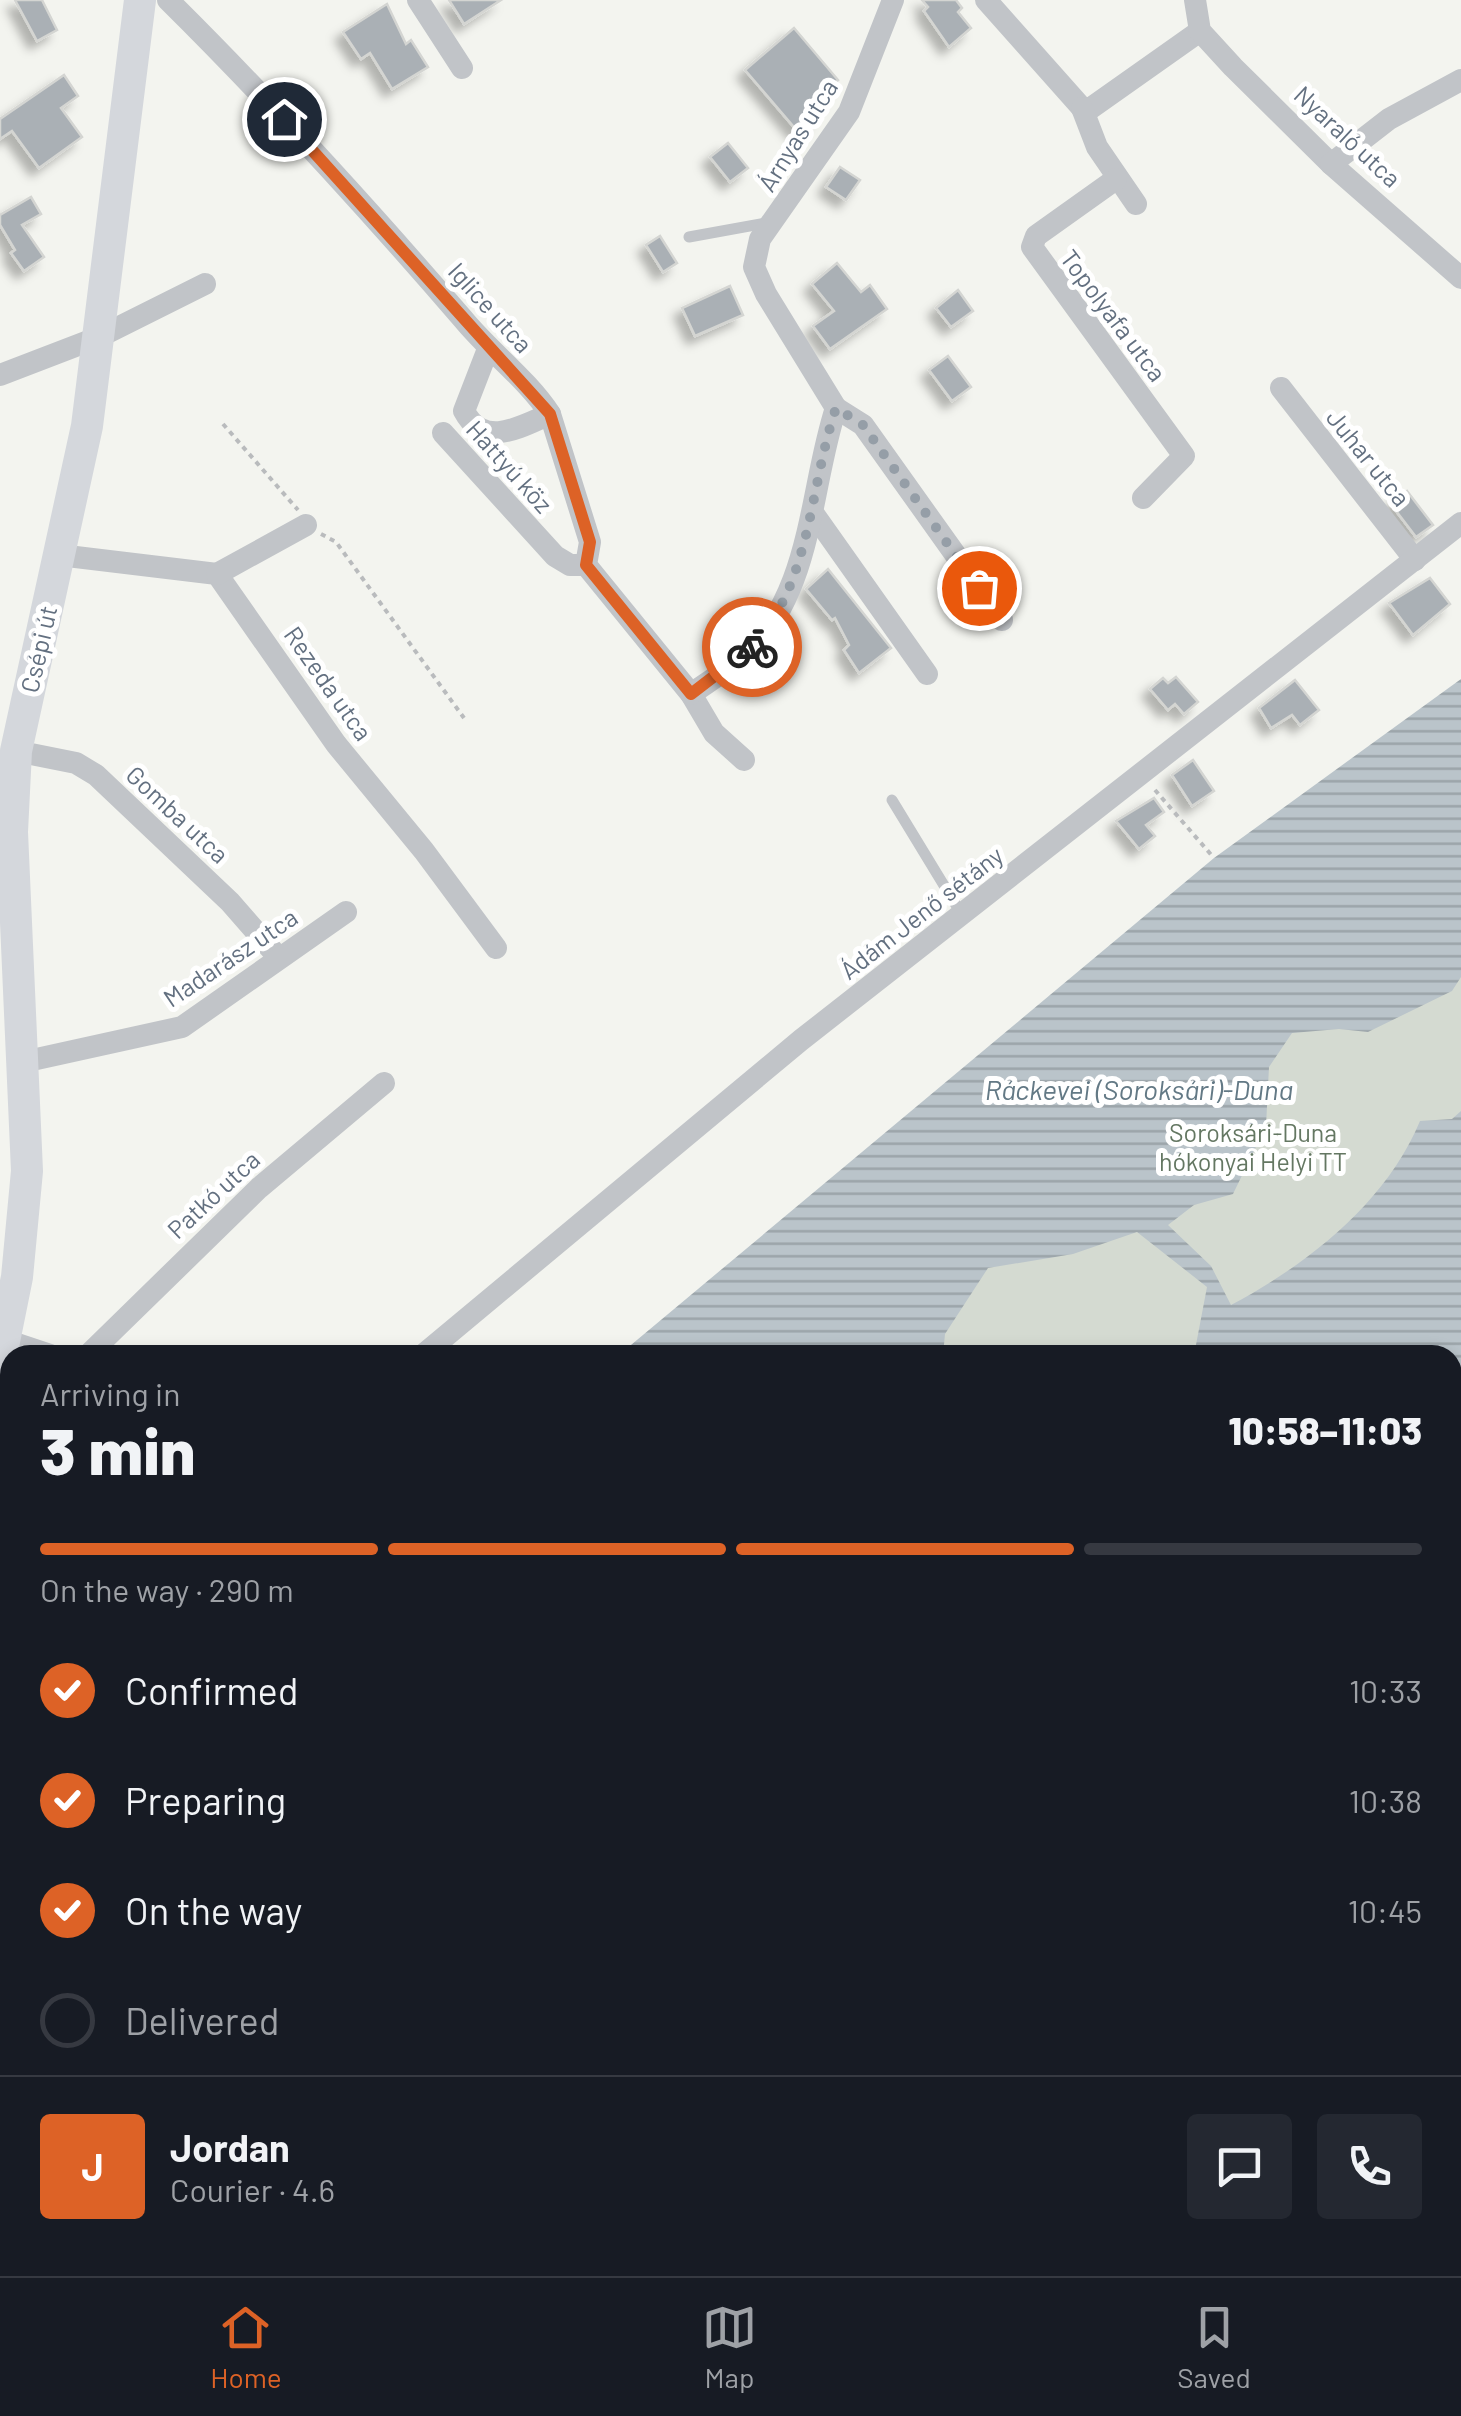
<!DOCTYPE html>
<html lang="en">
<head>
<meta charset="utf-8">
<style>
  :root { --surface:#171b24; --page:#242831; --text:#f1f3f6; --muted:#9ea1a6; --line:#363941; --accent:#dd6226 }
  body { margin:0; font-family:Barlow,sans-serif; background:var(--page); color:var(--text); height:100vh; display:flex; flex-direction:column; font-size:38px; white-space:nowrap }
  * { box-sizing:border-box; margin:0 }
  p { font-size:32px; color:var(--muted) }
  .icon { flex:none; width:55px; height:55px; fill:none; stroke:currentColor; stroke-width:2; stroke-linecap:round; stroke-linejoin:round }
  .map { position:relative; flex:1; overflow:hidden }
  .side { position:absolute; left:0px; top:1345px; width:1462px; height:932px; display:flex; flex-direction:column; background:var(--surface); border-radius:30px 30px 0 0; box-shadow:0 5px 15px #0003 }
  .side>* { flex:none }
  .pin { position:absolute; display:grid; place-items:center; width:85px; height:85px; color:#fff; margin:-42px; border:5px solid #fff; border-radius:50%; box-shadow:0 2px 10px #0007 }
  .courier { position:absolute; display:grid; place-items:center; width:100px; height:100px; margin:-50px; border:8px solid #dd6226; border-radius:50%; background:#fff; color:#222; box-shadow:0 2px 12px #0007 }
  .overview em { font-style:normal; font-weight:800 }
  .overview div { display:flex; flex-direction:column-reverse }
  .overview { display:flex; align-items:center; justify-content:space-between; height:170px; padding:0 40px }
  h1 { font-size:65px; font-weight:800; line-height:75px }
  .bar { display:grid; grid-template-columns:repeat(4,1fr); gap:15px 10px; align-content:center; height:120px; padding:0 40px }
  .bar i { height:12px; border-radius:8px; background:var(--line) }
  .bar .selected { background:var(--accent) }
  .bar p { grid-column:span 4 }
  .line { display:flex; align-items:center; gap:25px; padding:0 40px; border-top:2px solid var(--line) }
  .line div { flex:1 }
  .round { display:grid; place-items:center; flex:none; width:105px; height:105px; border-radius:10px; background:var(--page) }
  ol { padding:0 40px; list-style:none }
  li { display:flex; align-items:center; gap:30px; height:110px }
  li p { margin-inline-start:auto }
  li .icon { padding:10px; border-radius:50%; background:var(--accent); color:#fff; stroke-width:4 }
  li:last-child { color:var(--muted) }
  li i { width:55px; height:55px; border:5px solid var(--line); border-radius:50% }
  .tab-bar { display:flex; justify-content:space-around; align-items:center; height:140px; border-top:2px solid var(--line); background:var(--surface); font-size:28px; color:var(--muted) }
  .tab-bar a { display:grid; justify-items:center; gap:5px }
  .tab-bar .selected { color:var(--accent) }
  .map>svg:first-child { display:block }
  .wetland { fill:url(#wetland-marsh) }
  .green { fill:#d4dad1 }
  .water { fill:url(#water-rules) }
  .building { fill:#aab0b5; stroke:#d4d5d2; stroke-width:2.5; filter:url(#shadow) }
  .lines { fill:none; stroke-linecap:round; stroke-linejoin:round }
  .path { stroke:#b9bbbd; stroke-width:4; stroke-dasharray:5 5; stroke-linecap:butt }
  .lane { stroke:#c1c4c8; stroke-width:11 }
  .street { stroke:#c1c4c8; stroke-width:22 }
  .secondary { stroke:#d4d7dc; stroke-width:32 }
  .done { stroke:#959ea7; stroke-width:10; stroke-dasharray:0 18 }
  .route { stroke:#dd6226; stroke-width:12 }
  .labels { text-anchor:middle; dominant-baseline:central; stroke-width:10; stroke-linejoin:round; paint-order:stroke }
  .street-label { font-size:25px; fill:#637080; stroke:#fff }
  .park-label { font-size:25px; fill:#647762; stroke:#fff }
  .water-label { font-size:28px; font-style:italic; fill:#637985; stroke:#fff }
</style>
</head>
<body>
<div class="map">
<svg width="1461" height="2276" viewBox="0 0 1461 2276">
  <defs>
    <pattern id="wetland-marsh" width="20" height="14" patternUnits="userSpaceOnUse" patternTransform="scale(2.5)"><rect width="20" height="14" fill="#d4dad1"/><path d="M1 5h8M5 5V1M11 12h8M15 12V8" fill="none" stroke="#b0b5af"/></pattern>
    <pattern id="water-rules" width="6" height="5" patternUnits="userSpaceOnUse" patternTransform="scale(2.5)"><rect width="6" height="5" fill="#bac4ca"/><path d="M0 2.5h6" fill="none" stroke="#9ba4a9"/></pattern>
    <filter id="shadow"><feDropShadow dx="-8" dy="8" stdDeviation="5" flood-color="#0004"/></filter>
  </defs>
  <rect width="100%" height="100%" fill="#f3f4ef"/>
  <path class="wetland" d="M 10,1948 L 10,2268 L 21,2268 L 16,2276 L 0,2276 L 0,1956 Z"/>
  <path class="green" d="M 1461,727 L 1461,1925 L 1453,1931 L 1452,1355 L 668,1355 Z"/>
  <g class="water">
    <path d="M 1461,679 L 1461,977 L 1452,991 L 1368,1032 L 1339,1029 L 1292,1033 L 1269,1067 L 1266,1126 L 1233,1194 L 1194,1205 L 1168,1225 L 1211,1266 L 1231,1305 C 1308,1264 1386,1203 1420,1121 L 1452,1119 L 1461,1111 L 1461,1674 L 1453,1681 L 1452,1355 L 1189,1355 L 1195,1350 L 1207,1287 L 1137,1232 L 1073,1254 L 988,1268 L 945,1334 L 943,1355 L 619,1355 L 1214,858 Z"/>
    <path d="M 10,1829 L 10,1948 L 0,1956 L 0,1835 Z"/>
    <path d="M 21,2268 L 802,2268 L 793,2276 L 16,2276 Z"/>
  </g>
  <g class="building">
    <path d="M 15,0 L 42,0 L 57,30 L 37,41 Z"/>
    <path d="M 449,0 L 501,0 L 464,24 Z"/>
    <path d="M 922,0 L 956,0 L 962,8 L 958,12 L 971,28 L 949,47 L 924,11 L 928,7 Z"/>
    <path d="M 387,4 L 406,44 L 411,40 L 428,67 L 392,89 L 370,53 L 361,59 L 343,32 Z"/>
    <path d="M 794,28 L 838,80 L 808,106 L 818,117 L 799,133 L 745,70 Z"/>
    <path d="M 64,75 L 78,96 L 61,108 L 82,137 L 39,168 L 12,131 L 0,139 L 0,119 Z"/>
    <path d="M 728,143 L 748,168 L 730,182 L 710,157 Z"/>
    <path d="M 840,167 L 860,180 L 846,200 L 826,187 Z"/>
    <path d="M 31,197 L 41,214 L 22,225 L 44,257 L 24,271 L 11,253 L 15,250 L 0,225 L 0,215 Z"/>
    <path d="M 660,236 L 677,263 L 663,272 L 646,245 Z"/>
    <path d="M 837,263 L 861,292 L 870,285 L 887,309 L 830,349 L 813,326 L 834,311 L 812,284 Z"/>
    <path d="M 730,286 L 743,315 L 695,336 L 682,308 Z"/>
    <path d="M 958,290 L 973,311 L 951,327 L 936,308 Z"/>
    <path d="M 948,356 L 971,387 L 952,401 L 929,370 Z"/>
    <path d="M 1407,491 L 1433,525 L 1416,537 L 1390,503 Z"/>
    <path d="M 828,569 L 891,648 L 859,673 L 844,650 L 849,645 L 835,618 L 832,620 L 806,589 Z"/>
    <path d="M 1430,578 L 1450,604 L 1413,635 L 1389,603 Z"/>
    <path d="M 1176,677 L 1198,702 L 1184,714 L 1175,704 L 1168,710 L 1150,689 L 1163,678 L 1168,683 Z"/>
    <path d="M 1295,680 L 1319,710 L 1300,725 L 1292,715 L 1271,728 L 1259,708 Z"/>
    <path d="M 1193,760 L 1214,791 L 1192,806 L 1172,775 Z"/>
    <path d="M 1154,798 L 1164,812 L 1146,825 L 1155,836 L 1139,849 L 1116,821 Z"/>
  </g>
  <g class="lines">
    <g class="path">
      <path d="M 223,424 L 298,510"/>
      <path d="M 321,534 L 336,542 L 464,718"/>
      <path d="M 1155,790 L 1214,858"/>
    </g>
    <g class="lane">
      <path d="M 689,237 L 766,223"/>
      <path d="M 892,800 L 962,915"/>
    </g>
    <g class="street">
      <path d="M 168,0 C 271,102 368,209 463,319 C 490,352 527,379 550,414 L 590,542 L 586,565 L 691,694 L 714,733 L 744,760"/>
      <path d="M 418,0 L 462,68"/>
      <path d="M 986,0 L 1082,108 L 1091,108 L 1200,31"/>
      <path d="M 1195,0 L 1200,31 L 1233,67 L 1331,164 L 1461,278"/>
      <path d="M 1082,108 L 1097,147 L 1136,204"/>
      <path d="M 1331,164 L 1389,119 L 1461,80"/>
      <path d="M 1116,179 L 1036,236 L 1032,247 L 1184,456 L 1143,498"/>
      <path d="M 488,349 L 464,411 C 484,449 520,427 550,414"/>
      <path d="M 0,375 L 99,337 L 205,284"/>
      <path d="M 1281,388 L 1415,560"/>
      <path d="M 836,408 L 863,425 L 1002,620"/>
      <path d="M 443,433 L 555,556 L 570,565 L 586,565"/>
      <path d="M 813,513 L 927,674"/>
      <path d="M 59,555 L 217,574 L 336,744 L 424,851 L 496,948"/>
      <path d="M 217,574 L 306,525"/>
      <path d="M 691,694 C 708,682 726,671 741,658 C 813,597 809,490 836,408 L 766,294 L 754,267 L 760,239 L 849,112 L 893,0"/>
      <path d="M 16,751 L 76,763 L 96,775 L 230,902 L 278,957"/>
      <path d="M 23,1062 L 182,1027 L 346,912"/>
      <path d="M 5,1340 L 50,1355"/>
      <path d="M 88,1355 L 259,1188 L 384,1083"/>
      <path d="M 423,1355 L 801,1040 L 1461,523"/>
      <path d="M 0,1495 L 10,1505"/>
      <path d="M 0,1758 L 10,1748"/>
      <path d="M 1452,1919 L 1461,1912"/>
      <path d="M 1441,2268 L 1448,2276"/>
      <path d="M 997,2276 L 1006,2268"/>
      <path d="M 1343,2276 L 1353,2268"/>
    </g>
    <path class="secondary" d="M 0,1361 L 17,1277 L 27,1171 L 12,832 L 16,751 L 87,426 L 140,0"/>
  </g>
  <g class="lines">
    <path class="done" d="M 752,647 C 812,582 809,488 836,408 L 863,425 L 979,588"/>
    <path class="route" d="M 284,119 L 550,414 L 590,542 L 586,565 L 691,694 L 752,647"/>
  </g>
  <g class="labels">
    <g class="street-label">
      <text transform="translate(797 135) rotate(-58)">Árnyas utca</text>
      <text transform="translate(1348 136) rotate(43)">Nyaraló utca</text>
      <text transform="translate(491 307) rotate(48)">Iglice utca</text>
      <text transform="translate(1114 315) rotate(53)">Topolyafa utca</text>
      <text transform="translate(1369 457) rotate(51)">Juhar utca</text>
      <text transform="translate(510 466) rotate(48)">Hattyú köz</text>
      <text transform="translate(38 649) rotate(-77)">Csépi út</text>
      <text transform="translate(329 683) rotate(55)">Rezeda utca</text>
      <text transform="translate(178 814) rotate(43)">Gomba utca</text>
      <text transform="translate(921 912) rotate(-38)">Ádám Jenő sétány</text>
      <text transform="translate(230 957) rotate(-34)">Madarász utca</text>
      <text transform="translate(213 1194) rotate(-43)">Patkó utca</text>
    </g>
    <g class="park-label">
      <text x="1253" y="1132">Soroksári-Duna<tspan x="1253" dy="29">hókonyai Helyi TT</tspan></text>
    </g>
    <g class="water-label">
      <text x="1139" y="1089">Ráckevei (Soroksári)-Duna</text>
    </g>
  </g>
</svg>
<div class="pin" style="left:979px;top:588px;background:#ea580c"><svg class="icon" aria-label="bag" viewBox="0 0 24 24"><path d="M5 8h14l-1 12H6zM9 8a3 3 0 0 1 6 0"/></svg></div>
<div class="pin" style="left:284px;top:119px;background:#1f2937"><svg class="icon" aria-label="home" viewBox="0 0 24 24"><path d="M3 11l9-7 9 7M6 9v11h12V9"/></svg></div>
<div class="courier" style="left:752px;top:647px"><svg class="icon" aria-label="bike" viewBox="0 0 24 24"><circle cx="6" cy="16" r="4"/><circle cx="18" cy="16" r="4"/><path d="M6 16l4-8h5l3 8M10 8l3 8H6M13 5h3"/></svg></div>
<section class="side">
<div class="overview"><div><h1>3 min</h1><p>Arriving in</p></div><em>10:58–11:03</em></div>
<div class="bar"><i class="selected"></i><i class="selected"></i><i class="selected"></i><i></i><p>On the way · 290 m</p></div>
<ol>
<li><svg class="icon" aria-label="check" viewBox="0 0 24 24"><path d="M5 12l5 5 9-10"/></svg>Confirmed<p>10:33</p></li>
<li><svg class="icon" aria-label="check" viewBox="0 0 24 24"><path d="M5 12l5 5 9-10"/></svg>Preparing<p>10:38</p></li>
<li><svg class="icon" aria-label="check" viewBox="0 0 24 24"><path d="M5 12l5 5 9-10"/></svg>On the way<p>10:45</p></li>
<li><i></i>Delivered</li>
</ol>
<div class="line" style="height:180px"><b class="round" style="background:var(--accent);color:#fff">J</b><div><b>Jordan</b><p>Courier · 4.6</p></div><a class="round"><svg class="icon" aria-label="chat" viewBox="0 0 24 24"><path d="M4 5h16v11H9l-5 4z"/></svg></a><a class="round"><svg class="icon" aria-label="phone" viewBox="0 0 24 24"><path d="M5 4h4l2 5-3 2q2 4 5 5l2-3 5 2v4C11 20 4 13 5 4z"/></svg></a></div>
</section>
</div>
<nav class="tab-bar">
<a class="selected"><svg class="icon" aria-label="home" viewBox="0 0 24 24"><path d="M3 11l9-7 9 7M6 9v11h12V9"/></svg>Home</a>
<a><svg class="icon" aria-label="map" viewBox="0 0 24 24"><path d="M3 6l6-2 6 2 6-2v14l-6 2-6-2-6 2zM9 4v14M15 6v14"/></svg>Map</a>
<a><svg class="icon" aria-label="saved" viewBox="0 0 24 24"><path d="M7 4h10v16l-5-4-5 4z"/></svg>Saved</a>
</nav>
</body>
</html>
